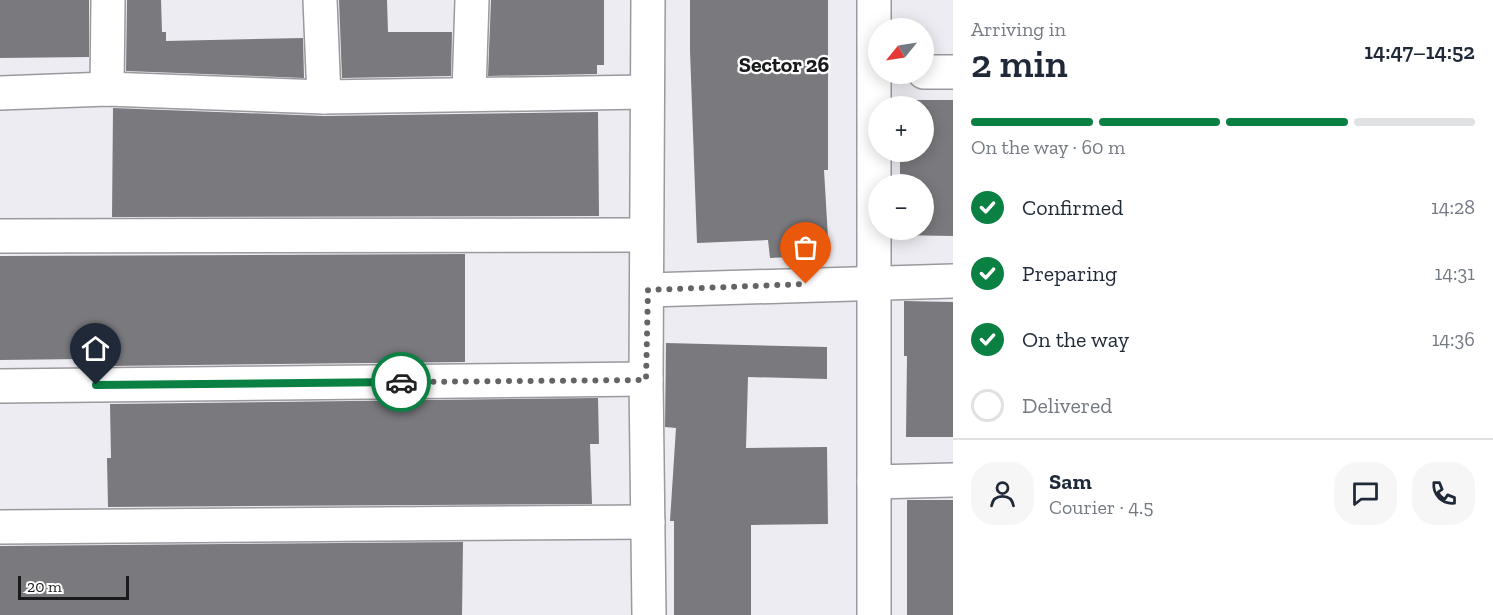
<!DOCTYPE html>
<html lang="en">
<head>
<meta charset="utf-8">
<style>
  :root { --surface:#fff; --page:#f6f6f7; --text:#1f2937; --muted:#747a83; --line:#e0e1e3; --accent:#0b8043 }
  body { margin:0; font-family:"Zilla Slab",serif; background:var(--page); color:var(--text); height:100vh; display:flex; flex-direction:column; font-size:22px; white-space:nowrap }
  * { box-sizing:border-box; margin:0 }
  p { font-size:20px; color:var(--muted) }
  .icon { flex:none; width:33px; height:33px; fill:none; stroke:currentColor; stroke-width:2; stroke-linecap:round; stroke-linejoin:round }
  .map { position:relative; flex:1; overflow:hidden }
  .drawer { display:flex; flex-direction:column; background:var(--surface); width:540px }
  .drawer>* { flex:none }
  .needle { width:39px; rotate:240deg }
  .buttons { position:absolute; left:868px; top:18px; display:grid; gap:12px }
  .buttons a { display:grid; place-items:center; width:66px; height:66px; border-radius:50%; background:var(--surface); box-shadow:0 3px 15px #0003; font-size:30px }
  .scale { position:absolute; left:18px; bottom:15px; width:111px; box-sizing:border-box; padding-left:6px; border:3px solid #191a1b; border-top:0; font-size:16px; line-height:21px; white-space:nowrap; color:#191a1b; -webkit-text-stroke:4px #fff; paint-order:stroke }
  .pin { position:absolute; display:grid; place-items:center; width:51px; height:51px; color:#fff; margin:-62px -26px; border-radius:50% 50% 50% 0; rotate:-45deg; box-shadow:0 0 6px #0007 }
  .pin .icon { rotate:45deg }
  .courier { position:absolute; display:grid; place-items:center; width:60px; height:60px; margin:-30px; border:4px solid #0b8043; border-radius:50%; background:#fff; color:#222; box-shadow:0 2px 8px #0007 }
  .head em { font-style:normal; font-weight:600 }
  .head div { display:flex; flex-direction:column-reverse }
  .head { display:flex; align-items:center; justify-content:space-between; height:102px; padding:0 18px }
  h1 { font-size:39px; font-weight:600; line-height:45px }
  .bar { display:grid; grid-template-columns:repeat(4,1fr); gap:9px 6px; align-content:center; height:72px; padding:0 18px }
  .bar i { height:8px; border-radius:4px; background:var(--line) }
  .bar .current { background:var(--accent) }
  .bar p { grid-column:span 4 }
  .line { display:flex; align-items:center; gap:15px; padding:0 18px; border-top:2px solid var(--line) }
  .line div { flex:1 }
  .round { display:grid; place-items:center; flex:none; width:63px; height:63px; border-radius:24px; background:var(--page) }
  ol { padding:0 18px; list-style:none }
  li { display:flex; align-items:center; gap:18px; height:66px }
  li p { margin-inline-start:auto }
  li .icon { padding:6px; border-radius:50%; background:var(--accent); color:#fff; stroke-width:4 }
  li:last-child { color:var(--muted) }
  li i { width:33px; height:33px; border:3px solid var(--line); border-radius:50% }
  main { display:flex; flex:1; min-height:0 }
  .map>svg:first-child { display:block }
  .building { fill:#79797e }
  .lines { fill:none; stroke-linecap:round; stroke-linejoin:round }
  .street-casing { stroke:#99999e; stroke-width:36 }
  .street { stroke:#fff; stroke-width:33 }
  .done { stroke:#636466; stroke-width:6; stroke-dasharray:0 10.8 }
  .route { stroke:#0b8043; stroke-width:8 }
  .labels { text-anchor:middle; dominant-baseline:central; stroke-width:4.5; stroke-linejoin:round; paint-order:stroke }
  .neighbourhood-label { font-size:22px; font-weight:bold; fill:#191a1b; stroke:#fff }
</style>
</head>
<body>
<main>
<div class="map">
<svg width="953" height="615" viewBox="0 0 953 615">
  <rect width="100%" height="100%" fill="#ececf2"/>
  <g class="building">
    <path d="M 0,0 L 89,0 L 89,57 L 0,58 Z"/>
    <path d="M 127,0 L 161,0 L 162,32 L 166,32 L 166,41 L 303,38 L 304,78 L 126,71 Z"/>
    <path d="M 339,0 L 387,0 L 388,32 L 452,32 L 451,76 L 342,78 Z"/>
    <path d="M 491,0 L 604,0 L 604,65 L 597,65 L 597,74 L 488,76 Z"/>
    <path d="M 690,0 L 828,0 L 828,170 L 824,170 L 829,255 L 770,258 L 768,240 L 697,243 L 690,51 Z"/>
    <path d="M 900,100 L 953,100 L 953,236 L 894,235 L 894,230 L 924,230 L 924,184 L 895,184 L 895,180 L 900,180 L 900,152 L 924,152 L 924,106 L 900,106 Z"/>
    <path d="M 113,108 L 324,116 L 598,112 L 599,216 L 112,217 Z"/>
    <path d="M 465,254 L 465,362 L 109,366 L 109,363 L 81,363 L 81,359 L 0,360 L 0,256 Z"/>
    <path d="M 904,301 L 953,302 L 953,437 L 906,437 L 907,356 L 904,356 Z"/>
    <path d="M 666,343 L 827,347 L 827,379 L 748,377 L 746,448 L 827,447 L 828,524 L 751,525 L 751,615 L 674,615 L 674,521 L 670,521 L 676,428 L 665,427 Z"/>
    <path d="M 598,398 L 599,444 L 590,444 L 592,504 L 108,507 L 107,458 L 111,458 L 110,404 Z"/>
    <rect x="907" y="500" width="46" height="115"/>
    <path d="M 463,542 L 462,615 L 0,615 L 0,546 Z"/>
  </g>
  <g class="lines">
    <g class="street-casing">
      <g id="street">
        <path d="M 320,0 L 324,97"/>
        <path d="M 648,0 L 646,379 L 649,615"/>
        <path d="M 874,0 L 874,615"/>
        <path d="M 924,72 L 953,72"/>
        <path d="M 107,89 L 108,0"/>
        <path d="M 469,92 L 472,0"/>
        <path d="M 0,93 L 107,89 L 324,97 L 647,92"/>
        <path d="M 0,236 L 646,235"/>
        <path d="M 648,290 L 953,281"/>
        <path d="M 0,386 L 646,379"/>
        <path d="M 874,482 L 953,480"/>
        <path d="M 0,527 L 648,522"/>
      </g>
    </g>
    <use href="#street" class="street"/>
  </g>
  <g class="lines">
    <path class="done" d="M 401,382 L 646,380 L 648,290 L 806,284"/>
    <path class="route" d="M 96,385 L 401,382"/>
  </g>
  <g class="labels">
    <g class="neighbourhood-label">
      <text x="784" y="64">Sector 26</text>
    </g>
  </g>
</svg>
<div class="buttons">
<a><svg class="needle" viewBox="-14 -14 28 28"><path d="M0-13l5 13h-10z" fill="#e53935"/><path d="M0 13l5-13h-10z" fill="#747a83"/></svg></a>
<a>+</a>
<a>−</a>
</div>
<div class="scale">20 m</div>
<div class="pin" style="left:806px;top:284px;background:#ea580c"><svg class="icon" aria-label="bag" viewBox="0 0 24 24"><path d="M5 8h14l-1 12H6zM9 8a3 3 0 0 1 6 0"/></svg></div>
<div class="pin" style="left:96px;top:385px;background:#1f2937"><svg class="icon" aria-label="home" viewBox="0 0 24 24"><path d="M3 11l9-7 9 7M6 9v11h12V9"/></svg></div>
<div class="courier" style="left:401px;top:382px"><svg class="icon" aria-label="car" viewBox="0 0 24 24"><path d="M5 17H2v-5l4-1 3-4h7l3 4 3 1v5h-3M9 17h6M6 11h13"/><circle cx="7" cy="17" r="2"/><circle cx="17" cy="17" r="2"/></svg></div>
</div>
<section class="drawer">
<div class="head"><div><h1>2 min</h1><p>Arriving in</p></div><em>14:47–14:52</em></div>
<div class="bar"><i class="current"></i><i class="current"></i><i class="current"></i><i></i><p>On the way · 60 m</p></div>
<ol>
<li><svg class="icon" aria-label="check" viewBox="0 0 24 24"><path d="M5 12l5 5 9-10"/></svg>Confirmed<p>14:28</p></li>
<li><svg class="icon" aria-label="check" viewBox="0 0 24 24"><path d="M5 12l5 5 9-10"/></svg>Preparing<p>14:31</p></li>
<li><svg class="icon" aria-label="check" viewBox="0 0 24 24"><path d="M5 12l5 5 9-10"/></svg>On the way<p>14:36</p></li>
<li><i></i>Delivered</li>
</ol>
<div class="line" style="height:108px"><a class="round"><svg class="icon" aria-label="person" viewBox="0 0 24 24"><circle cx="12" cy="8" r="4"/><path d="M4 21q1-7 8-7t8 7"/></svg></a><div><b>Sam</b><p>Courier · 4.5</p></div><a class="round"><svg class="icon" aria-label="chat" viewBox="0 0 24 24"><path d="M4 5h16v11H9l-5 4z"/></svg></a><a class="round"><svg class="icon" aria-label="phone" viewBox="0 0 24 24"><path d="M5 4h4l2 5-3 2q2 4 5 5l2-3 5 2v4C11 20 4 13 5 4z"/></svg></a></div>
</section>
</main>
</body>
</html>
